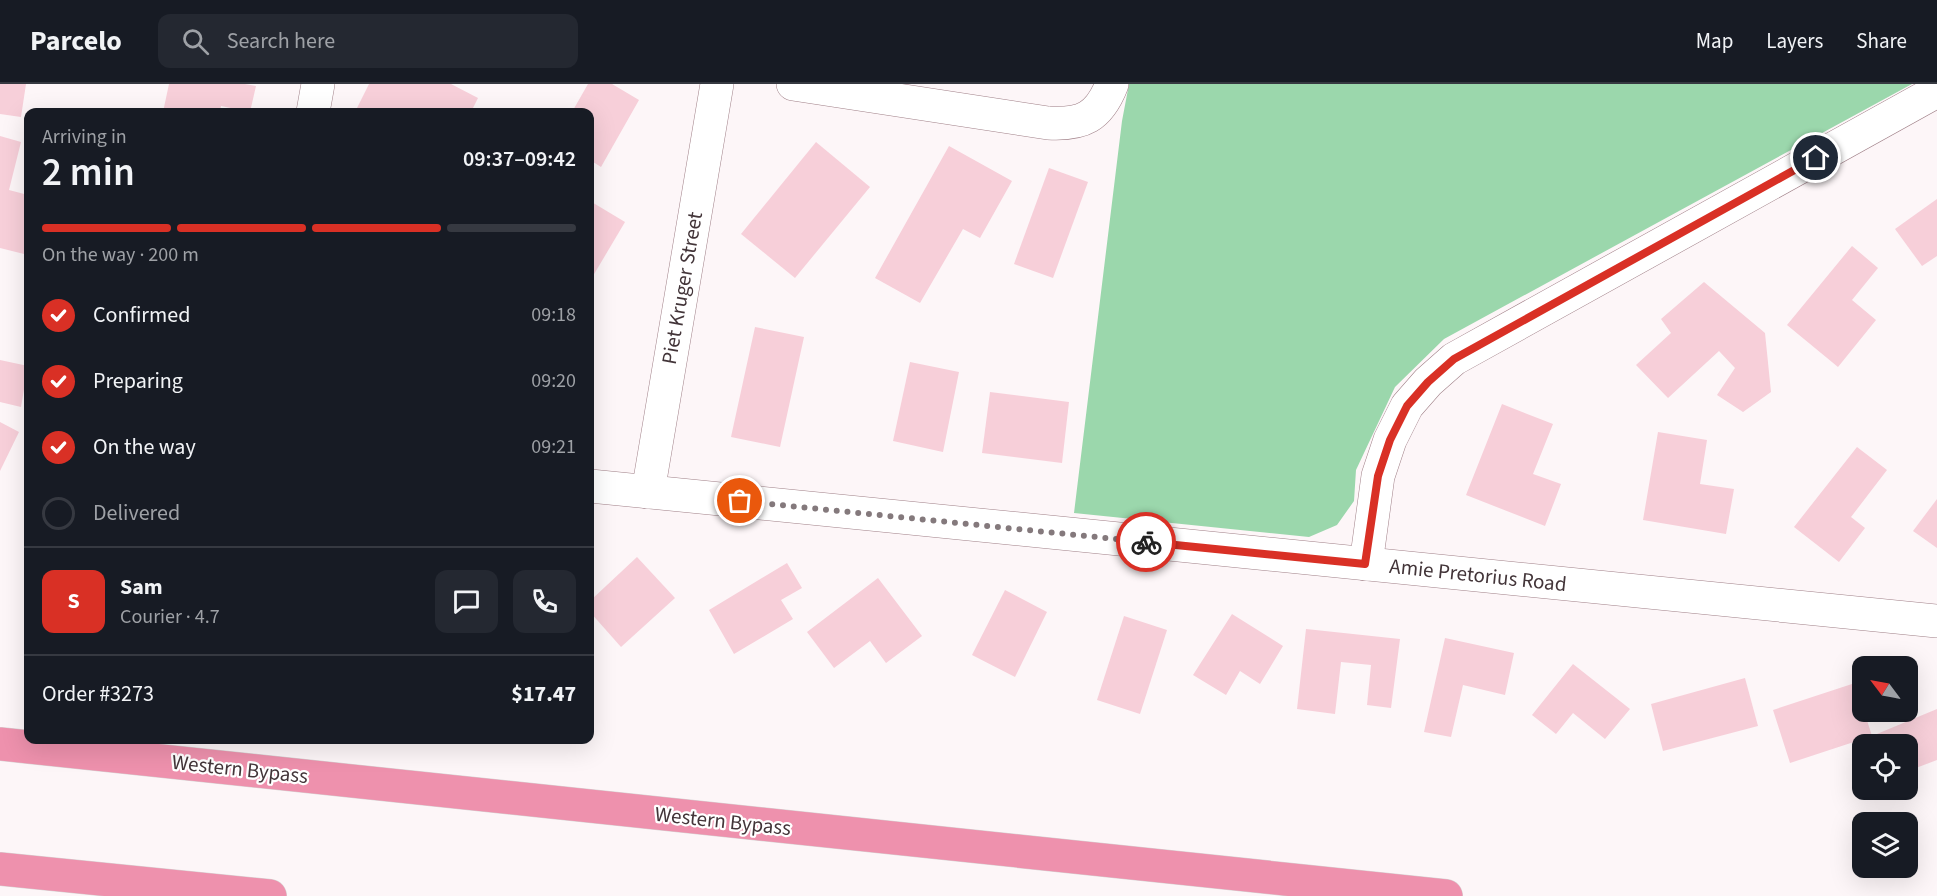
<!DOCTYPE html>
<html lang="en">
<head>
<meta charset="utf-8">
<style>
  :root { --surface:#171b24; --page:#242831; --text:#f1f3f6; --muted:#9ea1a6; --line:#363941; --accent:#d93025 }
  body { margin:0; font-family:"Source Sans 3",sans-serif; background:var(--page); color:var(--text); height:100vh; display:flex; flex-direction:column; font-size:22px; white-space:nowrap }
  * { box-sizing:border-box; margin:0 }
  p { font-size:20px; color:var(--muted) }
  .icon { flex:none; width:33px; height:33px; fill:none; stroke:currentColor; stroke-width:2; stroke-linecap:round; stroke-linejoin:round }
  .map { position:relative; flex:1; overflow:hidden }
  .details { position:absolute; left:24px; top:24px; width:570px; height:636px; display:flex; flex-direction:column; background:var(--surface); border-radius:12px; box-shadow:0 6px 24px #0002 }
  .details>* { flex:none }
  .needle { width:39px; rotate:302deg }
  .tools { position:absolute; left:1852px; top:572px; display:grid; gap:12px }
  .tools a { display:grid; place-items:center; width:66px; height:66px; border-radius:12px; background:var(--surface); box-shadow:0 6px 24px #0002; font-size:30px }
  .pin { position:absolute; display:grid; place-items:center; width:51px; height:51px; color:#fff; margin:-26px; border:3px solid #fff; border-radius:50%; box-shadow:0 2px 6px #0007 }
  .courier { position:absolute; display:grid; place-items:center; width:60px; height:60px; margin:-30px; border:4px solid #d93025; border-radius:50%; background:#fff; color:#222; box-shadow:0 2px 8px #0007 }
  .summary em { font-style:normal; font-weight:600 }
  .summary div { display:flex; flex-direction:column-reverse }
  .summary { display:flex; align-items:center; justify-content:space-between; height:102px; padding:0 18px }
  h1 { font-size:39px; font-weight:600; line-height:45px }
  .bar { display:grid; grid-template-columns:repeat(4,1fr); gap:9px 6px; align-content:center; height:72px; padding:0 18px }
  .bar i { height:8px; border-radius:4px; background:var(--line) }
  .bar .current { background:var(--accent) }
  .bar p { grid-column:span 4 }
  .line { display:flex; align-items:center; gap:15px; padding:0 18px; border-top:2px solid var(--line) }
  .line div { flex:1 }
  .round { display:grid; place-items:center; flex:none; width:63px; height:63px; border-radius:12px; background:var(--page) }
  ol { padding:0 18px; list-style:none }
  li { display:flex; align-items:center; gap:18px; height:66px }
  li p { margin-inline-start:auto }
  li .icon { padding:6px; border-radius:50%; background:var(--accent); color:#fff; stroke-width:4 }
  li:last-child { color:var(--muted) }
  li i { width:33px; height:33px; border:3px solid var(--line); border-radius:50% }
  header { display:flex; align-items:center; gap:36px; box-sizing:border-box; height:84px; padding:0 30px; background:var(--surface); border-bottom:2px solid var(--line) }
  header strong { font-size:28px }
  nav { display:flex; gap:33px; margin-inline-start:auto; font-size:21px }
  .search { width:420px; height:54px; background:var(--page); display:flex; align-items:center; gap:15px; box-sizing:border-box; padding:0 21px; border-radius:12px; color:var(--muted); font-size:22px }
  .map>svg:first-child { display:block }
  .green { fill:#9bd7ac }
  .building { fill:#f7cfd9 }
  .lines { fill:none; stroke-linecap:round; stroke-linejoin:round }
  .street-casing { stroke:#a08088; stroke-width:34 }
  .highway-casing { stroke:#d6d3d3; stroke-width:34 }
  .street { stroke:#fff; stroke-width:33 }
  .highway { stroke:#ee91ad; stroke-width:33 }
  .done { stroke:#84797c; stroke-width:6; stroke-dasharray:0 10.8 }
  .route { stroke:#d93025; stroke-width:8 }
  .labels { text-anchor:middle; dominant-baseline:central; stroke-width:4.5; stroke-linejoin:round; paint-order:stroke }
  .street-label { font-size:21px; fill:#433539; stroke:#fff }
</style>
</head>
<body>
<header>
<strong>Parcelo</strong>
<div class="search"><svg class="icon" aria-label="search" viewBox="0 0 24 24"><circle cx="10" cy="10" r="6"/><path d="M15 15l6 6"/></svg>Search here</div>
<nav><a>Map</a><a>Layers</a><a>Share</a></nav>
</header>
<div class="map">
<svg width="1937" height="812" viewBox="0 0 1937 812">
  <rect width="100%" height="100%" fill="#fdf6f8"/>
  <path class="green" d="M 1129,0 L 1912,0 L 1444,255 L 1395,303 L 1356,386 L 1354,417 L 1337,441 L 1309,453 L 1074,429 L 1122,37 Z"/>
  <g class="building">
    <path d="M 0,0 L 26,0 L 21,33 L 0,30 Z"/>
    <path d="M 169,0 L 245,0 L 256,2 L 250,28 L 221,22 L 220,28 L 163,28 Z"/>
    <path d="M 369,0 L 451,0 L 478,14 L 471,28 L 366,28 L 357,24 Z"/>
    <path d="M 588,0 L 612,0 L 639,16 L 601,83 L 590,76 L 590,28 L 572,28 Z"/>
    <path d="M 0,52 L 21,58 L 9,106 L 28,111 L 28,171 L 0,164 Z"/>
    <path d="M 816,58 L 870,103 L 795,194 L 741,150 Z"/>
    <path d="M 949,62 L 1012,97 L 980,154 L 963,145 L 920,219 L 875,194 Z"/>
    <path d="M 1049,84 L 1088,98 L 1053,194 L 1014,180 Z"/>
    <path d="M 1937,115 L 1937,172 L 1922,182 L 1895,145 Z"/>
    <path d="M 590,117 L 625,138 L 590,197 Z"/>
    <path d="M 1852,162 L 1878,184 L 1852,216 L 1876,236 L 1838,283 L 1787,241 Z"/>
    <path d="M 1704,198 L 1765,249 L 1771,308 L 1743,328 L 1717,311 L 1735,284 L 1719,267 L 1668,314 L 1636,281 L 1671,249 L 1661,235 Z"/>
    <path d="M 755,243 L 804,253 L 780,363 L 731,353 Z"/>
    <path d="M 0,276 L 28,282 L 21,323 L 0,318 Z"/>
    <path d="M 910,278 L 959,288 L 943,368 L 893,357 Z"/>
    <path d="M 990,308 L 1069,318 L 1062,379 L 982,369 Z"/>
    <path d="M 1502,320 L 1553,340 L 1533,390 L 1561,400 L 1545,442 L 1466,411 Z"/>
    <path d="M 0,338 L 19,348 L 0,387 Z"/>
    <path d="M 1658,348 L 1707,356 L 1700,400 L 1734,405 L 1726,450 L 1643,436 Z"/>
    <path d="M 1857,363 L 1887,386 L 1851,433 L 1865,444 L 1839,478 L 1794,443 Z"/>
    <path d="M 1937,415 L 1937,464 L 1913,447 Z"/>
    <path d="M 637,473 L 675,514 L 621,563 L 590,528 L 590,517 Z"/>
    <path d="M 787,479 L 802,504 L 781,516 L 793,535 L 734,570 L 709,526 Z"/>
    <path d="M 878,494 L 922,552 L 886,579 L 870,557 L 834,584 L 807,548 Z"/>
    <path d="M 1005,506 L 1047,528 L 1015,593 L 972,571 Z"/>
    <path d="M 1232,530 L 1283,562 L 1260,600 L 1240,587 L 1226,611 L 1193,591 Z"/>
    <path d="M 1124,532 L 1167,546 L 1140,630 L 1097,616 Z"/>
    <path d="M 1306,545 L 1400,555 L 1391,624 L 1367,621 L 1371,581 L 1341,578 L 1335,630 L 1297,625 Z"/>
    <path d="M 1445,554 L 1514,569 L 1505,611 L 1463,601 L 1451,653 L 1424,648 Z"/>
    <path d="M 1573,580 L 1630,625 L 1605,655 L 1573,629 L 1556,650 L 1532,631 Z"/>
    <path d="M 1745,594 L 1758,642 L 1663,667 L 1651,620 Z"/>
    <path d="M 1855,599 L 1872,652 L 1937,625 L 1937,676 L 1908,687 L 1908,660 L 1876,660 L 1872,652 L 1790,679 L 1773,626 Z"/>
  </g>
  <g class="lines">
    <g class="street-casing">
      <g id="street">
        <path d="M 793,0 L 1048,39 C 1083,41 1099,33 1112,0"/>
        <path d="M 313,28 L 318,0"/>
        <path d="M 590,402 L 1937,537"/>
        <path d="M 648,408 L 717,0"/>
        <path d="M 1366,480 L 1378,392 L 1390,356 L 1407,322 L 1428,298 L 1454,275 L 1937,7"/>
      </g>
    </g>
    <g class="highway-casing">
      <g id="highway">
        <path d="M 0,660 L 1446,812"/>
        <path d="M 0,785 L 270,812"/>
      </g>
    </g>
    <use href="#street" class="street"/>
    <use href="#highway" class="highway"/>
  </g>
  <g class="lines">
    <path class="done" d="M 740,417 L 1146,458"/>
    <path class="route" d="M 1146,458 L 1365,480 L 1378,392 L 1390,356 L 1407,322 L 1428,298 L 1454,275 L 1816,74"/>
  </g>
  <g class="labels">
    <g class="street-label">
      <text transform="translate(682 204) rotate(-80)">Piet Kruger Street</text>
      <text transform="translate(1478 491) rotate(6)">Amie Pretorius Road</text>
      <text transform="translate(240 685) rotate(6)">Western Bypass</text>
      <text transform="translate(723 737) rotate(6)">Western Bypass</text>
    </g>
  </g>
</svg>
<div class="tools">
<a><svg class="needle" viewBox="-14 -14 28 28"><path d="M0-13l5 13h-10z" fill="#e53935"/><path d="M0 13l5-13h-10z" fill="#9ea1a6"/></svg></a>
<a><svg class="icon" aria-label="locate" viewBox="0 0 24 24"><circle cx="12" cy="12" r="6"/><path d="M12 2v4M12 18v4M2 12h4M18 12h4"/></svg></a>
<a><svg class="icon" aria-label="layers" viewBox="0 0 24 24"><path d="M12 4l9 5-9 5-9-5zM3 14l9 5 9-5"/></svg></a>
</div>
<div class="pin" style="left:740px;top:417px;background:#ea580c"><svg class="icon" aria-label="bag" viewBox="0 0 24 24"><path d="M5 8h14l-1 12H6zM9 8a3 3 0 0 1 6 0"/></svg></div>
<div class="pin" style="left:1816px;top:74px;background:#1f2937"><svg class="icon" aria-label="home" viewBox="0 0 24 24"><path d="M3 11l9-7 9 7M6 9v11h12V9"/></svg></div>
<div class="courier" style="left:1146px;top:458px"><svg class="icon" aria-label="bike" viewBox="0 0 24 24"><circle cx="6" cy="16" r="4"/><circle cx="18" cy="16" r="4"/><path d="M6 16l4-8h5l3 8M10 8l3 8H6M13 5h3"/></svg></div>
<section class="details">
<div class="summary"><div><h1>2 min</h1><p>Arriving in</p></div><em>09:37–09:42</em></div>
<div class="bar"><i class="current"></i><i class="current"></i><i class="current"></i><i></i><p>On the way · 200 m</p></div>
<ol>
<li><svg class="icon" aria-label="check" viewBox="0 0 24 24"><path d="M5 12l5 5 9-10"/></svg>Confirmed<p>09:18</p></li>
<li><svg class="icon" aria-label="check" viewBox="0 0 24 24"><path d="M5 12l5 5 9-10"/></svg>Preparing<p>09:20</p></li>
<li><svg class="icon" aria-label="check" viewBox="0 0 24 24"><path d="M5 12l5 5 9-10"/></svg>On the way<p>09:21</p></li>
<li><i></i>Delivered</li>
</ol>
<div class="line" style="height:108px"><b class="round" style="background:var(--accent);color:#fff">S</b><div><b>Sam</b><p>Courier · 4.7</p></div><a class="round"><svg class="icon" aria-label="chat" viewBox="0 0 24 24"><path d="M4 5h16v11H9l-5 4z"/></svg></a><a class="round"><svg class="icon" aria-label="phone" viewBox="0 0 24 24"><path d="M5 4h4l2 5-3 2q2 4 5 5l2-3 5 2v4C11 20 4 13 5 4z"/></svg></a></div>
<div class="line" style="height:78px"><div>Order #3273</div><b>$17.47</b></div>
</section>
</div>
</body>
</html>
